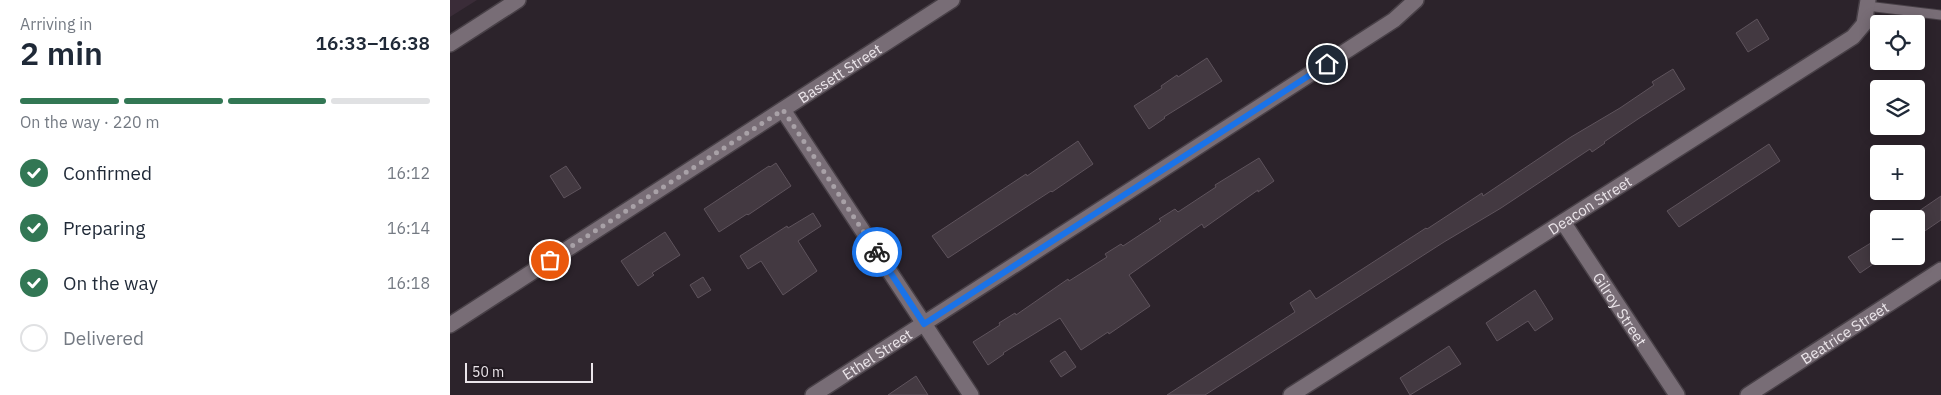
<!DOCTYPE html>
<html lang="en">
<head>
<meta charset="utf-8">
<style>
  :root { --surface:#fff; --page:#f2f2f3; --text:#1f2937; --muted:#747a83; --line:#e0e1e3; --accent:#327754 }
  body { margin:0; font-family:"IBM Plex Sans",sans-serif; background:var(--page); color:var(--text); height:100vh; display:flex; flex-direction:column; font-size:19px; white-space:nowrap }
  * { box-sizing:border-box; margin:0 }
  p { font-size:16px; color:var(--muted) }
  .icon { flex:none; width:28px; height:28px; fill:none; stroke:currentColor; stroke-width:2; stroke-linecap:round; stroke-linejoin:round }
  .map { position:relative; flex:1; overflow:hidden }
  .side { display:flex; flex-direction:column; background:var(--surface); width:450px }
  .side>* { flex:none }
  .fabs { position:absolute; left:1420px; top:15px; display:grid; gap:10px }
  .fabs a { display:grid; place-items:center; width:55px; height:55px; border-radius:5px; background:var(--surface); box-shadow:0 2px 12px #0003; font-size:25px }
  .scale { position:absolute; left:15px; bottom:12px; width:128px; box-sizing:border-box; padding-left:5px; border:2px solid #ebe5ea; border-top:0; font-size:14px; line-height:18px; white-space:nowrap; color:#ebe5ea; -webkit-text-stroke:4px #221a21; paint-order:stroke }
  .pin { position:absolute; display:grid; place-items:center; width:42px; height:42px; color:#fff; margin:-21px; border:2px solid #fff; border-radius:50%; box-shadow:0 1px 5px #0007 }
  .courier { position:absolute; display:grid; place-items:center; width:50px; height:50px; margin:-25px; border:4px solid #1a73e8; border-radius:50%; background:#fff; color:#222; box-shadow:0 1px 6px #0007 }
  .head em { font-style:normal; font-weight:600 }
  .head div { display:flex; flex-direction:column-reverse }
  .head { display:flex; align-items:center; justify-content:space-between; height:85px; padding:0 20px }
  h1 { font-size:32px; font-weight:600; line-height:38px }
  .bar { display:grid; grid-template-columns:repeat(4,1fr); gap:8px 5px; align-content:center; height:60px; padding:0 20px }
  .bar i { height:6px; border-radius:4px; background:var(--line) }
  .bar .on { background:var(--accent) }
  .bar p { grid-column:span 4 }
  ol { padding:0 20px; list-style:none }
  li { display:flex; align-items:center; gap:15px; height:55px }
  li p { margin-inline-start:auto }
  li .icon { padding:5px; border-radius:50%; background:var(--accent); color:#fff; stroke-width:4 }
  li:last-child { color:var(--muted) }
  li i { width:28px; height:28px; border:2px solid var(--line); border-radius:50% }
  main { display:flex; flex:1; min-height:0 }
  .map>svg:first-child { display:block }
  .built { fill:#3a2c38 }
  .building { fill:#433941; stroke:#5e535c }
  .lines { fill:none; stroke-linecap:round; stroke-linejoin:round }
  .lane-casing { stroke:#484047; stroke-width:11 }
  .street-casing { stroke:#484047; stroke-width:18 }
  .lane { stroke:#786d76; stroke-width:9 }
  .street { stroke:#786d76; stroke-width:15 }
  .done { stroke:#a8a1a7; stroke-width:5; stroke-dasharray:0 9 }
  .route { stroke:#1a73e8; stroke-width:6 }
  .labels { text-anchor:middle; dominant-baseline:central; stroke-width:5; stroke-linejoin:round; paint-order:stroke }
  .street-label { font-size:15px; fill:#ebe5ea; stroke:#221a21 }
</style>
</head>
<body>
<main>
<section class="side">
<div class="head"><div><h1>2 min</h1><p>Arriving in</p></div><em>16:33–16:38</em></div>
<div class="bar"><i class="on"></i><i class="on"></i><i class="on"></i><i></i><p>On the way · 220 m</p></div>
<ol>
<li><svg class="icon" aria-label="check" viewBox="0 0 24 24"><path d="M5 12l5 5 9-10"/></svg>Confirmed<p>16:12</p></li>
<li><svg class="icon" aria-label="check" viewBox="0 0 24 24"><path d="M5 12l5 5 9-10"/></svg>Preparing<p>16:14</p></li>
<li><svg class="icon" aria-label="check" viewBox="0 0 24 24"><path d="M5 12l5 5 9-10"/></svg>On the way<p>16:18</p></li>
<li><i></i>Delivered</li>
</ol>
</section>
<div class="map">
<svg width="1491" height="395" viewBox="0 0 1491 395">
  <rect width="100%" height="100%" fill="#2c232b"/>
  <path class="built" d="M 0,0 L 27,0 L 0,17 Z"/>
  <g class="building">
    <path d="M 1307,19 L 1319,39 L 1298,52 L 1286,33 Z"/>
    <path d="M 757,58 L 772,81 L 714,117 L 715,118 L 699,129 L 684,106 L 712,88 L 711,86 L 727,75 L 728,77 Z"/>
    <path d="M 1223,69 L 1235,89 L 1188,119 L 1154,142 L 1155,143 L 1142,152 L 1140,149 L 1051,208 L 994,242 L 755,395 L 717,395 L 845,312 L 840,303 L 860,290 L 866,299 L 976,228 L 977,229 L 1032,193 L 1033,196 L 1121,137 L 1170,108 L 1204,85 L 1202,82 Z"/>
    <path d="M 628,141 L 643,164 L 602,192 L 601,191 L 498,258 L 482,236 L 576,174 L 577,176 Z"/>
    <path d="M 1319,144 L 1330,161 L 1229,227 L 1217,211 Z"/>
    <path d="M 809,158 L 824,181 L 808,192 L 808,190 L 754,228 L 752,224 L 679,275 L 700,306 L 659,334 L 658,332 L 631,350 L 610,318 L 553,353 L 554,354 L 538,365 L 523,342 L 550,325 L 549,323 L 565,313 L 566,315 L 618,279 L 619,281 L 657,257 L 655,254 L 671,244 L 673,246 L 711,221 L 709,219 L 725,209 L 728,212 L 766,187 L 765,185 Z"/>
    <path d="M 326,163 L 341,186 L 298,215 L 297,214 L 269,232 L 254,209 L 319,166 L 320,167 Z"/>
    <path d="M 116,166 L 131,188 L 114,198 L 100,176 Z"/>
    <path d="M 1491,196 L 1491,220 L 1466,237 L 1466,213 Z"/>
    <path d="M 363,213 L 371,226 L 348,241 L 367,271 L 333,295 L 311,261 L 298,269 L 290,256 L 337,226 L 338,228 Z"/>
    <path d="M 215,232 L 230,255 L 202,273 L 204,275 L 188,286 L 171,261 Z"/>
    <path d="M 1429,238 L 1429,260 L 1410,273 L 1398,257 Z"/>
    <path d="M 253,277 L 261,290 L 248,298 L 240,285 Z"/>
    <path d="M 1085,290 L 1103,319 L 1085,331 L 1078,321 L 1047,341 L 1036,323 Z"/>
    <path d="M 999,346 L 1011,364 L 960,395 L 950,378 Z"/>
    <path d="M 615,351 L 626,367 L 611,377 L 600,361 Z"/>
    <path d="M 466,376 L 478,395 L 438,395 Z"/>
  </g>
  <g class="lines">
    <g class="lane-casing">
      <path id="lane" d="M 1417,6 L 1491,15"/>
    </g>
    <g class="street-casing">
      <g id="street">
        <path d="M 0,44 L 68,0"/>
        <path d="M 333,110 L 521,395"/>
        <path id="s1" d="M 1113,222 L 1227,395"/>
        <path id="s2" d="M 0,325 L 502,0"/>
        <path id="s3" d="M 363,395 L 944,20 L 966,0"/>
        <path id="s4" d="M 841,395 L 1403,37 L 1414,24 L 1418,0"/>
        <path id="s5" d="M 1298,395 L 1491,270"/>
      </g>
    </g>
    <use href="#lane" class="lane"/>
    <use href="#street" class="street"/>
  </g>
  <g class="lines">
    <path class="done" d="M 100,260 L 333,110 L 427,252"/>
    <path class="route" d="M 427,252 L 474,324 L 877,64"/>
  </g>
  <g class="labels">
    <g class="street-label">
      <text stroke="none"><textPath href="#s2" startOffset="464">Bassett Street</textPath></text>
      <text stroke="none"><textPath href="#s4" startOffset="354">Deacon Street</textPath></text>
      <text stroke="none"><textPath href="#s1" startOffset="104">Gilroy Street</textPath></text>
      <text stroke="none"><textPath href="#s5" startOffset="115">Beatrice Street</textPath></text>
      <text stroke="none"><textPath href="#s3" startOffset="76">Ethel Street</textPath></text>
    </g>
  </g>
</svg>
<div class="fabs">
<a><svg class="icon" aria-label="locate" viewBox="0 0 24 24"><circle cx="12" cy="12" r="6"/><path d="M12 2v4M12 18v4M2 12h4M18 12h4"/></svg></a>
<a><svg class="icon" aria-label="layers" viewBox="0 0 24 24"><path d="M12 4l9 5-9 5-9-5zM3 14l9 5 9-5"/></svg></a>
<a>+</a>
<a>−</a>
</div>
<div class="scale">50 m</div>
<div class="pin" style="left:100px;top:260px;background:#ea580c"><svg class="icon" aria-label="bag" viewBox="0 0 24 24"><path d="M5 8h14l-1 12H6zM9 8a3 3 0 0 1 6 0"/></svg></div>
<div class="pin" style="left:877px;top:64px;background:#1f2937"><svg class="icon" aria-label="home" viewBox="0 0 24 24"><path d="M3 11l9-7 9 7M6 9v11h12V9"/></svg></div>
<div class="courier" style="left:427px;top:252px"><svg class="icon" aria-label="bike" viewBox="0 0 24 24"><circle cx="6" cy="16" r="4"/><circle cx="18" cy="16" r="4"/><path d="M6 16l4-8h5l3 8M10 8l3 8H6M13 5h3"/></svg></div>
</div>
</main>
</body>
</html>
